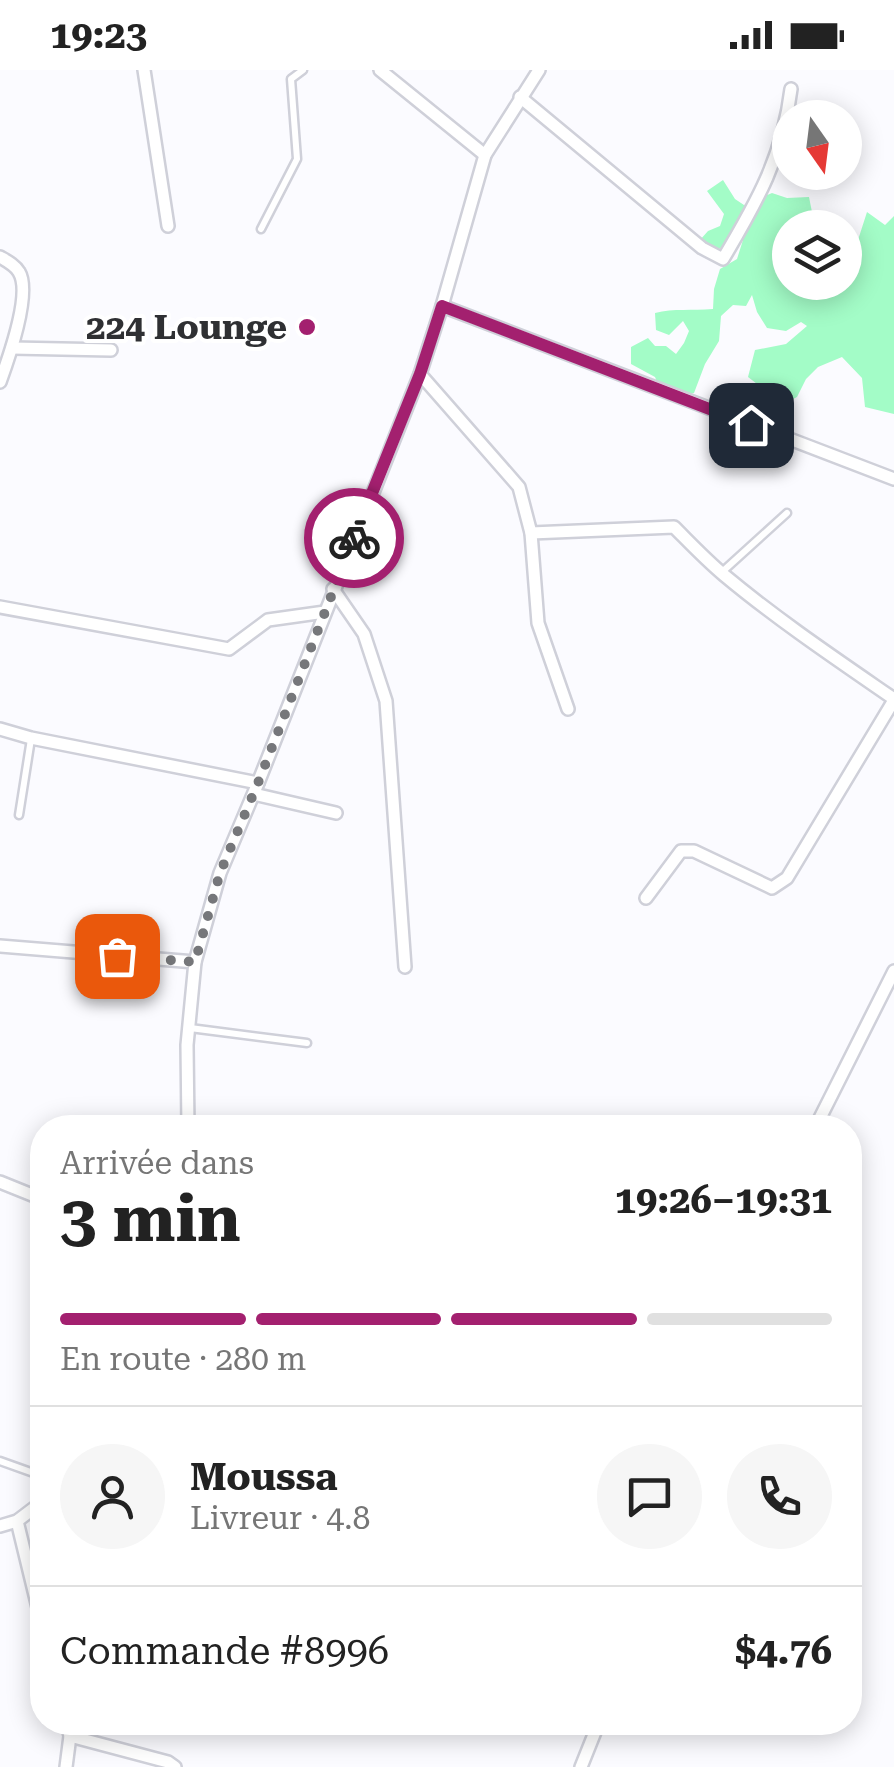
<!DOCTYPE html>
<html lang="fr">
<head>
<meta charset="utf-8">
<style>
  :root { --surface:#fff; --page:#f6f6f6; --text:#222; --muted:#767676; --line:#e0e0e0; --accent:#a3206f }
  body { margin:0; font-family:"Roboto Serif",serif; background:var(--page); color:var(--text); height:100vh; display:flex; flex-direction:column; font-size:38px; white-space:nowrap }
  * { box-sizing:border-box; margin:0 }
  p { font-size:32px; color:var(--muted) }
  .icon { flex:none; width:55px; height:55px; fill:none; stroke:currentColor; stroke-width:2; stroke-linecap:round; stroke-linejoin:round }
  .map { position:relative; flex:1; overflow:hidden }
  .panel { position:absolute; left:30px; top:1045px; width:832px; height:620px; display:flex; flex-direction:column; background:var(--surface); border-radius:40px; box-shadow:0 5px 25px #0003 }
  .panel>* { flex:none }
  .needle { width:65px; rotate:166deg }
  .controls { position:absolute; left:772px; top:30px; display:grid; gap:20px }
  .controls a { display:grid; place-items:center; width:90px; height:90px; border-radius:50%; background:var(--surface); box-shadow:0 5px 25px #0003; font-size:50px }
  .pin { position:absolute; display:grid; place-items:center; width:85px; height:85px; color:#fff; margin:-42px; border-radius:20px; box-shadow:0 5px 15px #0006 }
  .courier { position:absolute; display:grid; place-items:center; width:100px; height:100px; margin:-50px; border:8px solid #a3206f; border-radius:50%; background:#fff; color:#222; box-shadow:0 2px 12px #0007 }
  .headline em { font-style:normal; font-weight:700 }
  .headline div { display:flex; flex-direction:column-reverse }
  .headline { display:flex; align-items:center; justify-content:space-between; height:170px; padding:0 30px }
  h1 { font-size:65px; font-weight:700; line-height:75px }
  .bar { display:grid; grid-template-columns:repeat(4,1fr); gap:15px 10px; align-content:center; height:120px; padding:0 30px }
  .bar i { height:12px; border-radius:8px; background:var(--line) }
  .bar .on { background:var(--accent) }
  .bar p { grid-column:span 4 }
  .line { display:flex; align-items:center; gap:25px; padding:0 30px; border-top:2px solid var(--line) }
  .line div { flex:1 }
  .round { display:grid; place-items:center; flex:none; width:105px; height:105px; border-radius:52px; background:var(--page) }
  .status { display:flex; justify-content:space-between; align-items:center; height:70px; padding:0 50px; background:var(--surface); direction:ltr }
  .status svg { height:28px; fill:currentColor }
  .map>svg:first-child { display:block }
  .green { fill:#a3fcc7 }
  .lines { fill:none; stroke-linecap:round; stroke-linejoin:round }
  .lane-casing { stroke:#cfd0d9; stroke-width:11 }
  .street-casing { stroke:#cfd0d9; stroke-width:16 }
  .lane { stroke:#fff; stroke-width:6 }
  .street { stroke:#fff; stroke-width:11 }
  .done { stroke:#76777a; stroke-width:10; stroke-dasharray:0 18 }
  .route { stroke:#a3206f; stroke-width:12 }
  .poi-dot { fill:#a3206f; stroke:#fff; stroke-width:4 }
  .labels { text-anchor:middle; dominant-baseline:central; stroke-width:8; stroke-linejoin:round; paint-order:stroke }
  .poi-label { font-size:35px; font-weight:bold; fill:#2f3033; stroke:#fff; text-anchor:end }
</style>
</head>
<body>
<div class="status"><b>19:23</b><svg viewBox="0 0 49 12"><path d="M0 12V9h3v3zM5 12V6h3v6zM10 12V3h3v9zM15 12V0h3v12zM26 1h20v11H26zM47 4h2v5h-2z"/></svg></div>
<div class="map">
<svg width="894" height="1697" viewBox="0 0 894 1697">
  <rect width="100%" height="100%" fill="#fbfbff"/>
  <path class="green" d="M 723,110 L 735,129 L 744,135 L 772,123 L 787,128 L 809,127 L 815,157 L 790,158 L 790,212 L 845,212 L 845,167 L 858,170 L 867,142 L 885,155 L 894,146 L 894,344 L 865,337 L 862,308 L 842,287 L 818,297 L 806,309 L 797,327 L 783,334 L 748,307 L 755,280 L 786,274 L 807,256 L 801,252 L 786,261 L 767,258 L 757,242 L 752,225 L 746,236 L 733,235 L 721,246 L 719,271 L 705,294 L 694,323 L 674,329 L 662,324 L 655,307 L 631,294 L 631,277 L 648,268 L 655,276 L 666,276 L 676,284 L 684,273 L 689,261 L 683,251 L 669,265 L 656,260 L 655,243 C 674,238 692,241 713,239 L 714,219 L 720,199 L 737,189 L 743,170 L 731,163 L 722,177 L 708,186 L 700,170 L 708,161 L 720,156 L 724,144 L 707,121 Z"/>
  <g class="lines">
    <g class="lane-casing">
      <g id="lane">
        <path d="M 261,159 L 297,89 L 291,9 L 303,0"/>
        <path d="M 722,502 L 787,443"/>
        <path d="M 19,745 L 31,669"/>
        <path d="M 190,958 L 307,973"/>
        <path d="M 0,1391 L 42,1406"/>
      </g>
    </g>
    <g class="street-casing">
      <g id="street">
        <path d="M 144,0 L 168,156"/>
        <path d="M 380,0 L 485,85"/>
        <path d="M 520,27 L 702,178 L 723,189 C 757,132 783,86 791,19"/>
        <path d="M 0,187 C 7,191 15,195 19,202 C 32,223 8,290 0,312"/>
        <path d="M 442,236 L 894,409"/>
        <path d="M 12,278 L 111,280"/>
        <path d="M 420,304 L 519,417 L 531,463 L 538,553 L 568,639"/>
        <path d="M 531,463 L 674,457 C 690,473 706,490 724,505 C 778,550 836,589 894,629"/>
        <path d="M 333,519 L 364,564 L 386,631 L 405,897"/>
        <path d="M 0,537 L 229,579 L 268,550 L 325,542"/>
        <path d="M 0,659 L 31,668 L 258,713"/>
        <path d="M 254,724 L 336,743"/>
        <path d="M 646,828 L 681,781 L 694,781 L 772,818 L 787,808 L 894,630"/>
        <path d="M 0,876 L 195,892"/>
        <path d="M 188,1058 L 187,975 L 195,892 L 220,803 L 258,713 L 420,304 L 442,236 L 485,85 L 539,0"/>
        <path d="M 815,1058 L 894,901"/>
        <path d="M 0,1112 L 42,1129"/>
        <path d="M 17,1451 L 42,1554"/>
        <path d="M 0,1456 L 17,1451 L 42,1432"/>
        <path d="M 70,1666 L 168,1692 L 175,1697"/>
        <path d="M 66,1697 L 70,1666 L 67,1652"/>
        <path d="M 581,1697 L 599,1652"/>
      </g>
    </g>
    <use href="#lane" class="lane"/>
    <use href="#street" class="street"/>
  </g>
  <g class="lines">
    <path class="done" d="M 117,886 L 195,892 L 220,803 L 258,713 L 354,468"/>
    <path class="route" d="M 354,468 L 420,304 L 442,236 L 751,355"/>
  </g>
  <circle class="poi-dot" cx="307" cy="257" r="10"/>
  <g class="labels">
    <g class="poi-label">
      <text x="287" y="257">224 Lounge</text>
    </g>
  </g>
</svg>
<div class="controls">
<a><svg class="needle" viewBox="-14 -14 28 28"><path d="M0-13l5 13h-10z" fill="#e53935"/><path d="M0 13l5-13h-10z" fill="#767676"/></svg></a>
<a><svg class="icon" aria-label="layers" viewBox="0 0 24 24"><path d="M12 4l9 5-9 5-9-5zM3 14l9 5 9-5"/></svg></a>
</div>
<div class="pin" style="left:117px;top:886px;background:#ea580c"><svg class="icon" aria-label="bag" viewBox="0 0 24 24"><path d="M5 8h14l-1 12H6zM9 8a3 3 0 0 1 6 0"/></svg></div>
<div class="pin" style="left:751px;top:355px;background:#1f2937"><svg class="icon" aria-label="home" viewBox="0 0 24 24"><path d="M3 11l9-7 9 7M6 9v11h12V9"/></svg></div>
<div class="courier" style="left:354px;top:468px"><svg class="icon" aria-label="bike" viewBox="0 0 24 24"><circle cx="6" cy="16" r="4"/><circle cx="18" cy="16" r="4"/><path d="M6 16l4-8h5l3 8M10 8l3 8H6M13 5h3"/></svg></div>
<section class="panel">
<div class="headline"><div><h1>3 min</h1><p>Arrivée dans</p></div><em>19:26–19:31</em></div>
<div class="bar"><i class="on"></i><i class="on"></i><i class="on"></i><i></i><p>En route · 280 m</p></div>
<div class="line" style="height:180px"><a class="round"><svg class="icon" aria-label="person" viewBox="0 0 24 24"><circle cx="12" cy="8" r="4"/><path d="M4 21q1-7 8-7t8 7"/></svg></a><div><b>Moussa</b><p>Livreur · 4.8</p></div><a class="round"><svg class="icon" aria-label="chat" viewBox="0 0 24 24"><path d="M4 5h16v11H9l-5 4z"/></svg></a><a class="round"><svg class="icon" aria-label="phone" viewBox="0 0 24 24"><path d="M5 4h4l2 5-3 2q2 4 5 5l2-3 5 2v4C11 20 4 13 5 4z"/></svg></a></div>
<div class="line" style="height:130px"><div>Commande #8996</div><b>$4.76</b></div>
</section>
</div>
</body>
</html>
